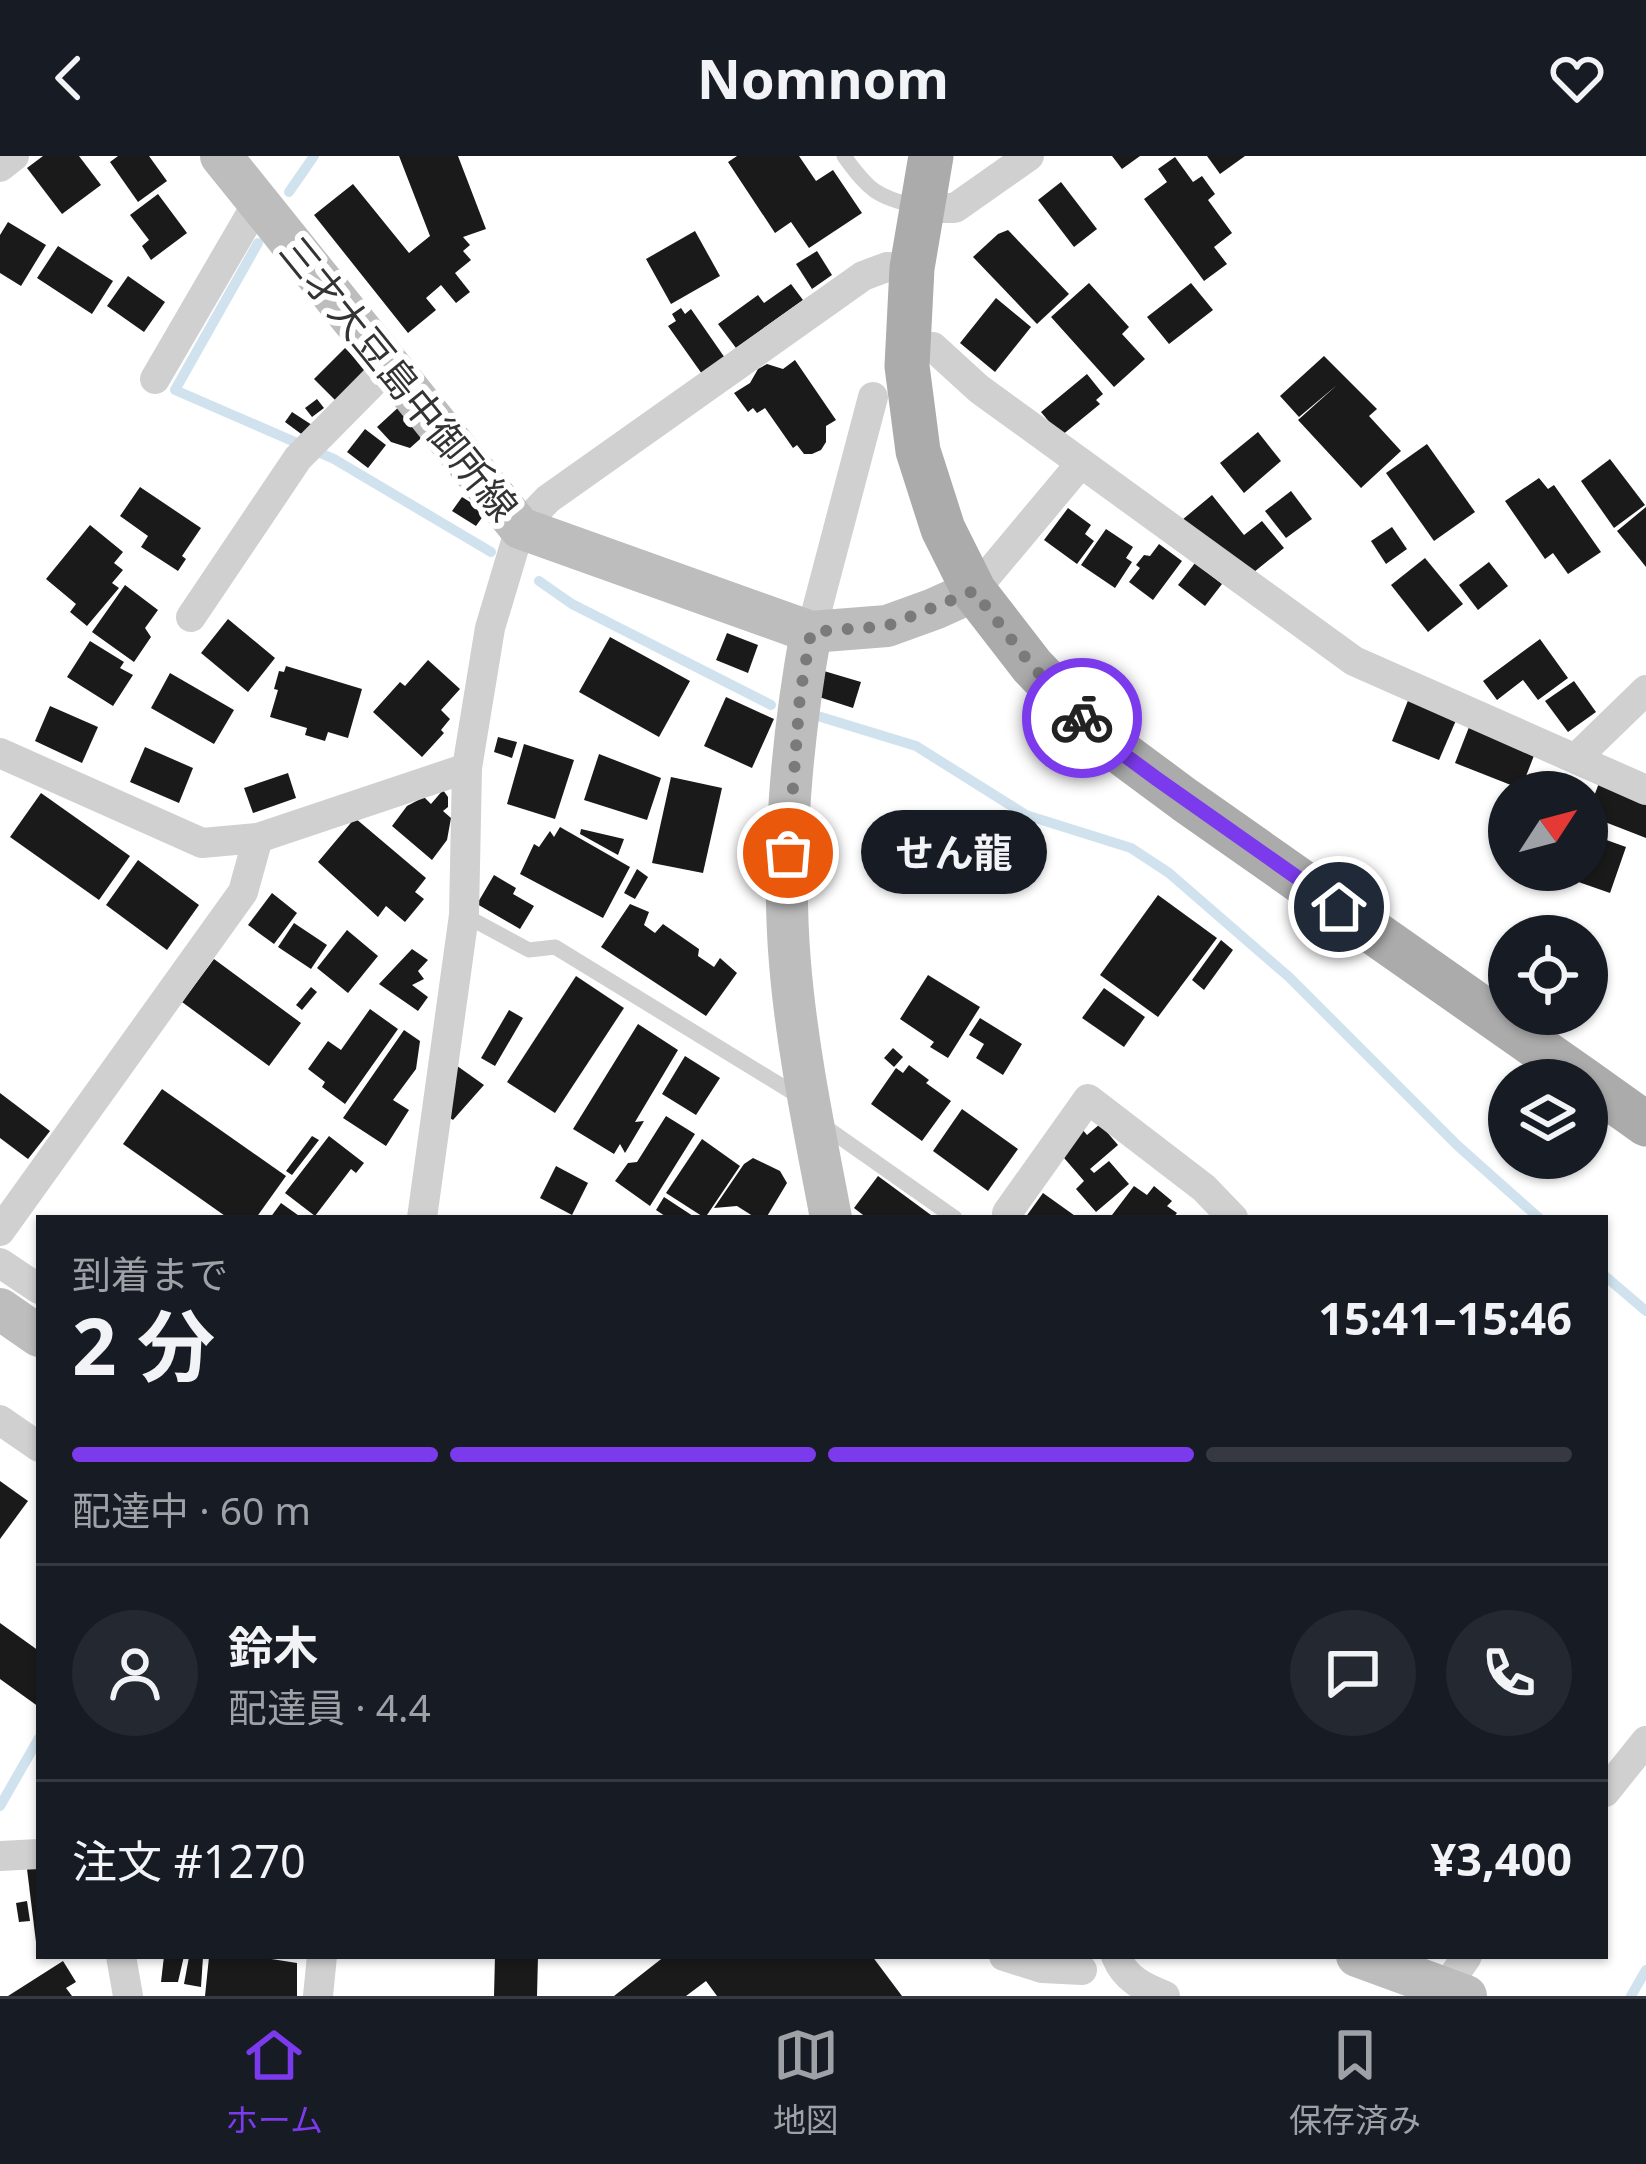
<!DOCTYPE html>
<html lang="ja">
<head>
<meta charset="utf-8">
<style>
  :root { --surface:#171b24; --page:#242831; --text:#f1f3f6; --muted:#9ea1a6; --line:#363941; --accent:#7c3aed }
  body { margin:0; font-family:"Noto Sans","Noto Sans JP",sans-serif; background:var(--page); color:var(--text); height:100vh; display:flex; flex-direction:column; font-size:45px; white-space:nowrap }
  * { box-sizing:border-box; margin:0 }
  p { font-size:39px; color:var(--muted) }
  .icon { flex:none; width:66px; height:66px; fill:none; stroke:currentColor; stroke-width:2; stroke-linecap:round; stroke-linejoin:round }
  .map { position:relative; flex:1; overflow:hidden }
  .side { position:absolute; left:36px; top:1059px; width:1572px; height:744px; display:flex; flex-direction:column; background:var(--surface); border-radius:0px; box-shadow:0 3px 9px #0004 }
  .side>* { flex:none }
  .needle { width:78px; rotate:54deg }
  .fabs { position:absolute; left:1488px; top:615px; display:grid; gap:24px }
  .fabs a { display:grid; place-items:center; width:120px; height:120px; border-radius:50%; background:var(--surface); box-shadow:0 3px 9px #0004; font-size:60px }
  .pin { position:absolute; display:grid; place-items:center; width:102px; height:102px; color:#fff; margin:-51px; border:6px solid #fff; border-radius:50%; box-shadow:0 3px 12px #0007 }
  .courier { position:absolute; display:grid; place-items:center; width:120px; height:120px; margin:-60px; border:9px solid #7c3aed; border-radius:50%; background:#fff; color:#222; box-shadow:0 3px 15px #0007 }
  .bubble { position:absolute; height:84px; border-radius:42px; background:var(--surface); box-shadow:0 3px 9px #0004; font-size:39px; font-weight:700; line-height:84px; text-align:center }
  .summary em { font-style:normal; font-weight:700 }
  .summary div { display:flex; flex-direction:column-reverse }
  .summary { display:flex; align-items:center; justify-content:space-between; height:204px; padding:0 36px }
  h1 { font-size:78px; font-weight:700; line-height:90px }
  .bar { display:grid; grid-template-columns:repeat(4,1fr); gap:18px 12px; align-content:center; height:144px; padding:0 36px }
  .bar i { height:15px; border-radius:9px; background:var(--line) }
  .bar .selected { background:var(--accent) }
  .bar p { grid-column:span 4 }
  .line { display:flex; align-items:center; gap:30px; padding:0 36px; border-top:3px solid var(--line) }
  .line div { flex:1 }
  .round { display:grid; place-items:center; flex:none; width:126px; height:126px; border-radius:63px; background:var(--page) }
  header { display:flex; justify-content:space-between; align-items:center; height:156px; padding:0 36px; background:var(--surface); font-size:54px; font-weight:700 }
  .tab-bar { display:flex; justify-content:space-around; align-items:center; height:168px; border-top:3px solid var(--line); background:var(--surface); font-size:33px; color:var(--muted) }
  .tab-bar a { display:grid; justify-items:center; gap:6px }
  .tab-bar .selected { color:var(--accent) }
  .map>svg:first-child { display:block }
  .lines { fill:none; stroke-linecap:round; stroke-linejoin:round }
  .stream { stroke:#cfe2ee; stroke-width:10 }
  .building { fill:#1a1a1a }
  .service { stroke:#d0d0d0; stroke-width:15 }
  .minor { stroke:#d0d0d0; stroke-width:30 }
  .secondary { stroke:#bdbdbd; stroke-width:42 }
  .primary { stroke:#ababab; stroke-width:45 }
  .done { stroke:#7a7a7a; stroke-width:12; stroke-dasharray:0 21.6 }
  .route { stroke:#7c3aed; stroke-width:15 }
  .labels { text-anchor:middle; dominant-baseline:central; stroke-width:12; stroke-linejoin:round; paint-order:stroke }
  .street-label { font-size:39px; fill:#333; stroke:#fff }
</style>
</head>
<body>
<header><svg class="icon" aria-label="back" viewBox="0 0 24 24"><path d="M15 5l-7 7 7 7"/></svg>Nomnom<svg class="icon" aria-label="heart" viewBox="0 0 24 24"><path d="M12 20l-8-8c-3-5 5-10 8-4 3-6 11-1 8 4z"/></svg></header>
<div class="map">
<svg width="1646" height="1840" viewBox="0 0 1646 1840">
  <rect width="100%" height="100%" fill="#fff"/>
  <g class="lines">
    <g class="stream">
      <path d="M 289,36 L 314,0"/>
      <path d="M 258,87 L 175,234 L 334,303 L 491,396"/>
      <path d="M 539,425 L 572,448 L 771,549"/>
      <path d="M 821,561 L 916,590 L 1026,659 L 1131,692 L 1169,717 L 1289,821 L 1458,990 L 1539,1062"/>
      <path d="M 1605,1120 L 1646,1155"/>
      <path d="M 0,1650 L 39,1582"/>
      <path d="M 1631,1840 L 1646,1814"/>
    </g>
  </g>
  <g class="building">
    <path d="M 43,0 L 79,0 L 101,29 L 62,58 L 27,12 Z"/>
    <path d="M 118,0 L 149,0 L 167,25 L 138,46 L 110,6 Z"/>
    <path d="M 399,0 L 458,0 L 486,73 L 463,81 L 470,89 L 463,95 L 471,104 L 455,117 L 470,136 L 456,147 L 441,129 L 426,142 L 436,154 L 408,177 L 314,59 L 353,28 L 409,97 L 430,80 Z"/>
    <path d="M 737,0 L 799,0 L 816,25 L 833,14 L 862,57 L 809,92 L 791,66 L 775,77 L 728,6 Z"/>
    <path d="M 1112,0 L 1140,0 L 1122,13 Z"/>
    <path d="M 1207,0 L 1245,0 L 1220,18 Z"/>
    <path d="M 1175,1 L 1193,26 L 1202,20 L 1215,38 L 1208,44 L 1232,77 L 1214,91 L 1227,108 L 1204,125 L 1144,43 L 1167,26 L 1158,13 Z"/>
    <path d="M 1061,26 L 1097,73 L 1074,91 L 1038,44 Z"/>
    <path d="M 158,38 L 187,77 L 151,104 L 142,90 L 149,84 L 130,59 Z"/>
    <path d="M 8,66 L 46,89 L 21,130 L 0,117 L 0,79 Z"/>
    <path d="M 1008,74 L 1069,138 L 1037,168 L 973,101 L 998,78 Z"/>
    <path d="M 695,75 L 720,120 L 671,148 L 646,103 Z"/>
    <path d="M 58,90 L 113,125 L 92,158 L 37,122 Z"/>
    <path d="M 817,95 L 832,119 L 812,133 L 796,108 Z"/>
    <path d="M 128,120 L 165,146 L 144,176 L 107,150 Z"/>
    <path d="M 1089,127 L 1129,171 L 1122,178 L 1145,203 L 1114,231 L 1051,161 Z"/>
    <path d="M 1191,127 L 1213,154 L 1169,188 L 1147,161 Z"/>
    <path d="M 791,128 L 803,144 L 736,192 L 718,168 L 758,139 L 764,147 Z"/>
    <path d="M 996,142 L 1031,171 L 995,216 L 960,187 Z"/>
    <path d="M 681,152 L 685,158 L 691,153 L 725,202 L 702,218 L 668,170 L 676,165 L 672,158 Z"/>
    <path d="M 345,192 L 366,213 L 335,244 L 314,223 Z"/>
    <path d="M 1324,200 L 1377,253 L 1369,260 L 1401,295 L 1361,332 L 1298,264 L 1337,229 L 1299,261 L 1280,240 Z"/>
    <path d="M 795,204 L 836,264 L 826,270 L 826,286 L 821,294 L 812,298 L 804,298 L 797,289 L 793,292 L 765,252 L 757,257 L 753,252 L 748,256 L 734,237 L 750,227 L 758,213 L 767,208 L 783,213 Z"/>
    <path d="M 1087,218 L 1103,238 L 1096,244 L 1100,248 L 1061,280 L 1041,256 Z"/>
    <path d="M 317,243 L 324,252 L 312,261 L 305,252 Z"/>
    <path d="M 402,248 L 428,276 L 410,292 L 391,286 L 377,271 Z"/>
    <path d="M 292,256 L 312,269 L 304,280 L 285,266 Z"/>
    <path d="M 365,273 L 386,289 L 368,312 L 347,296 Z"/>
    <path d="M 1258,276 L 1281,305 L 1244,337 L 1220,307 Z"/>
    <path d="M 1427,288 L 1475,356 L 1434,385 L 1386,317 Z"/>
    <path d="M 1610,303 L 1645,349 L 1614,372 L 1581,325 Z"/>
    <path d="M 1539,322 L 1548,333 L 1554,329 L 1601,396 L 1568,418 L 1553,397 L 1545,403 L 1505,345 Z"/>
    <path d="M 140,331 L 201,372 L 182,400 L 186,403 L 178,415 L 141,391 L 148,380 L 120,360 Z"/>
    <path d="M 1291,335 L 1312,363 L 1286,382 L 1265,355 Z"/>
    <path d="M 1212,339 L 1244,379 L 1262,365 L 1284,392 L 1254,416 L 1182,364 Z"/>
    <path d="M 462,341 L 486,356 L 476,370 L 452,355 Z"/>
    <path d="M 1646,351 L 1646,411 L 1617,375 Z"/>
    <path d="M 1068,352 L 1091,369 L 1085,378 L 1094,385 L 1077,408 L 1044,384 Z"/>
    <path d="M 90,369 L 123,396 L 114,407 L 123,414 L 112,427 L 119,432 L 87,470 L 70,456 L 76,448 L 46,423 Z"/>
    <path d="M 1392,371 L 1407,393 L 1386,408 L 1371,385 Z"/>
    <path d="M 1106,373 L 1133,391 L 1126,402 L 1132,406 L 1115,432 L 1081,409 Z"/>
    <path d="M 1159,388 L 1182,405 L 1153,444 L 1129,426 L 1140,412 L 1136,409 L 1144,399 L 1150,400 Z"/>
    <path d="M 1425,402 L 1463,448 L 1428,476 L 1391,429 Z"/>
    <path d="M 1489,406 L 1508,430 L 1478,454 L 1459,429 Z"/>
    <path d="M 1195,407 L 1222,428 L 1205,450 L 1178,429 Z"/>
    <path d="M 125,429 L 158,454 L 145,472 L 151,481 L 134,506 L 92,476 Z"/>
    <path d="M 228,463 L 275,502 L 248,536 L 201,497 Z"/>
    <path d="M 727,477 L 758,489 L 748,517 L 716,504 Z"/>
    <path d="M 610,481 L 690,525 L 659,581 L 579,536 Z"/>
    <path d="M 1540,483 L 1568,522 L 1538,544 L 1523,524 L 1497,544 L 1483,525 Z"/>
    <path d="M 90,485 L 124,506 L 120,512 L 133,519 L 113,550 L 67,521 Z"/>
    <path d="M 428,504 L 460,533 L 441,554 L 450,563 L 441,574 L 444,577 L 422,601 L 373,556 L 400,526 L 405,530 Z"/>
    <path d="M 286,510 L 362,533 L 348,582 L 328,576 L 325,585 L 305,579 L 307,572 L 270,561 L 278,534 L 274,533 L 279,515 L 284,516 Z"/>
    <path d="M 824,515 L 861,526 L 853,552 L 816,540 Z"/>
    <path d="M 170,517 L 234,554 L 214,588 L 151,552 Z"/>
    <path d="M 1574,525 L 1596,556 L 1568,576 L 1545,545 Z"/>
    <path d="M 726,541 L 774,563 L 752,612 L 704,590 Z"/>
    <path d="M 1409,542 L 1457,562 L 1439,604 L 1392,585 Z"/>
    <path d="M 50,550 L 98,571 L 82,607 L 35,585 Z"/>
    <path d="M 1469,571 L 1535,597 L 1521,633 L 1455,607 Z"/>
    <path d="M 498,581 L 517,586 L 512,602 L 494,596 Z"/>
    <path d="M 524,588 L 574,604 L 555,663 L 507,648 Z"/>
    <path d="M 145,591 L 193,612 L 179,647 L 130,626 Z"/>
    <path d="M 599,598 L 661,622 L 647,664 L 584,644 Z"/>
    <path d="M 288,617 L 296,642 L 253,657 L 244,632 Z"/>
    <path d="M 671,621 L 722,632 L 703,717 L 652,707 Z"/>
    <path d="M 1599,627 L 1646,645 L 1646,682 L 1587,659 Z"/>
    <path d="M 443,634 L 448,641 L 448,651 L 443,655 L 451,662 L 447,684 L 432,704 L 392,670 L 407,650 L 424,641 L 431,648 Z"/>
    <path d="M 41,637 L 130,700 L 99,744 L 10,681 Z"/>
    <path d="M 355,662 L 426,722 L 415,736 L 424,743 L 405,766 L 386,750 L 378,761 L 318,706 Z"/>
    <path d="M 560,671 L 630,711 L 603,762 L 520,718 L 534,688 L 539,691 L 550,675 L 554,681 Z"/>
    <path d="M 581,673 L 624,683 L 618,699 L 580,678 Z"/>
    <path d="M 1587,677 L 1626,691 L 1610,737 L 1567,722 L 1569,714 L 1587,714 Z"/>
    <path d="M 138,704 L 199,749 L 167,794 L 106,749 Z"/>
    <path d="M 637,713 L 648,721 L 635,743 L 624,737 Z"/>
    <path d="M 494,719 L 516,732 L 513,738 L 534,750 L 520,773 L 477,748 Z"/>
    <path d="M 272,737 L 297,757 L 274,788 L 248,769 Z"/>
    <path d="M 1158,739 L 1217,782 L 1158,861 L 1100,819 Z"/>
    <path d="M 630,748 L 649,756 L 644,769 L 655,777 L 663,768 L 699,793 L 698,800 L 714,811 L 720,802 L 737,817 L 706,860 L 601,791 Z"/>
    <path d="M 294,767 L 327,789 L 311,813 L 278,791 Z"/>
    <path d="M 347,774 L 378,800 L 348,837 L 317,812 Z"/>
    <path d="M 1221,784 L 1233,794 L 1204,834 L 1192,824 Z"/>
    <path d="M 412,793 L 428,804 L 418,815 L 424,823 L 412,829 L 428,841 L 418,855 L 379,828 Z"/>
    <path d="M 214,803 L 301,867 L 269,910 L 182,846 Z"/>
    <path d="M 928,819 L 980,851 L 948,902 L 930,891 L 934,886 L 900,863 Z"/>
    <path d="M 576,820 L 624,852 L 555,957 L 507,926 Z"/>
    <path d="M 311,831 L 317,836 L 302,854 L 296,849 Z"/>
    <path d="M 1104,832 L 1145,861 L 1124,891 L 1082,862 Z"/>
    <path d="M 370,853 L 398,873 L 345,948 L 322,931 L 325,926 L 308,913 L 328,885 L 341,894 Z"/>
    <path d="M 509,854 L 523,862 L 495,910 L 481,902 Z"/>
    <path d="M 980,862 L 1022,888 L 1003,919 L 976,902 L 984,888 L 969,879 Z"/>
    <path d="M 638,868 L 678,894 L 635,966 L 644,965 L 625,997 L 620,988 L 614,998 L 573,973 Z"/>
    <path d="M 404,874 L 420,885 L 416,913 L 393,944 L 409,954 L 386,990 L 343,962 Z"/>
    <path d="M 893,892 L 903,901 L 894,911 L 884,902 Z"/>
    <path d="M 685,900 L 720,922 L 696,959 L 662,938 Z"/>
    <path d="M 453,907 L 484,929 L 453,964 L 447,960 Z"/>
    <path d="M 909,909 L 929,924 L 926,927 L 951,945 L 922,985 L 871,948 L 896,912 L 903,917 Z"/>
    <path d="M 162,933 L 286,1020 L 256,1062 L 228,1062 L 123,988 Z"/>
    <path d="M 0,937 L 50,975 L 28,1003 L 0,982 Z"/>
    <path d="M 962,953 L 1018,993 L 988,1035 L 933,995 Z"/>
    <path d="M 666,960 L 695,978 L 650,1050 L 615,1025 L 628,1007 L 637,1006 Z"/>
    <path d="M 1100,968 L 1118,989 L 1090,1013 L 1094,1017 L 1109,1005 L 1129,1028 L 1096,1056 L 1076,1033 L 1084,1025 L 1058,995 L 1082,973 L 1087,979 Z"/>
    <path d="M 312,980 L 319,984 L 292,1019 L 286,1015 Z"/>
    <path d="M 329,980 L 364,1007 L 356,1017 L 351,1013 L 315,1060 L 285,1037 Z"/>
    <path d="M 702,983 L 740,1010 L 705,1062 L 666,1037 Z"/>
    <path d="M 753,1002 L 780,1015 L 787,1027 L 766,1062 L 756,1062 L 737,1050 L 714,1052 L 744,1008 Z"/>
    <path d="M 556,1010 L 588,1027 L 572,1059 L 540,1042 Z"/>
    <path d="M 878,1020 L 935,1062 L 867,1062 L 854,1052 Z"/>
    <path d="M 1134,1030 L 1147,1039 L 1154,1030 L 1172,1045 L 1167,1050 L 1177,1057 L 1173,1062 L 1117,1062 L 1112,1059 Z"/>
    <path d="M 1043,1037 L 1078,1062 L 1025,1062 Z"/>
    <path d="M 664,1041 L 696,1062 L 668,1062 L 656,1054 Z"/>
    <path d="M 281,1047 L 302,1062 L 270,1062 Z"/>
    <path d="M 0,1325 L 28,1345 L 0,1383 Z"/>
    <path d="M 0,1467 L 39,1495 L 39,1551 L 0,1523 Z"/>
    <path d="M 39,1711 L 39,1786 L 36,1786 L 27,1713 Z"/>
    <path d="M 27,1745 L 30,1765 L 19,1766 L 16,1747 Z"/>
    <path d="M 164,1800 L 184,1800 L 178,1826 L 161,1826 Z"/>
    <path d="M 252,1800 L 297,1807 L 297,1840 L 205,1840 L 209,1801 Z"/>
    <path d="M 495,1800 L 538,1800 L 537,1840 L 494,1840 Z"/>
    <path d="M 665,1800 L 872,1800 L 902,1840 L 717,1840 L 706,1825 L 686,1840 L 614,1840 Z"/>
    <path d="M 189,1801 L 203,1801 L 201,1831 L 184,1828 Z"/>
    <path d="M 63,1805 L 76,1826 L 66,1832 L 72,1840 L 8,1840 Z"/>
  </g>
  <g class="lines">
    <g class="service">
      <path d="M 844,0 C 870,36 875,39 917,51"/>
      <path d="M 464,759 L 529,794 L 555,791 L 800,941"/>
      <path d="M 824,970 L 955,1062"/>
    </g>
    <g class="minor">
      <path d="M 0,11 L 14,0"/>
      <path d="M 922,52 L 955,52 L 1029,0"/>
      <path d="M 933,191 L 979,233 L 1354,505 L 1646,634"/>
      <path d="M 155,223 L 258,46"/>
      <path d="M 974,435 L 1081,307"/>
      <path d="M 191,461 L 298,302 L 388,211"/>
      <path d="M 811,476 L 873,241"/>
      <path d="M 0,597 L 202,687 L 258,682 L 467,612"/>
      <path d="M 1577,601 L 1646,534"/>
      <path d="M 422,1062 L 464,759 L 467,612 L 490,472 L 520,372 L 548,343 L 863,120 L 887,111 L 912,112"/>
      <path d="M 1007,1062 L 1007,1057 L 1088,943 L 1204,1032 L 1233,1062"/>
      <path d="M 0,1075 L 243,736 L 258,682"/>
      <path d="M 0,1107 L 39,1133"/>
      <path d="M 0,1264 L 39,1291"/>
      <path d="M 1605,1636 L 1646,1585"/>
      <path d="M 0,1700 L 39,1698"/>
      <path d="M 121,1800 L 128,1840"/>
      <path d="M 1004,1800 L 1042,1812 L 1082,1814"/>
      <path d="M 1116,1800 C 1125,1823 1143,1831 1165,1840"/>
      <path d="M 318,1840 L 322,1800"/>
      <path d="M 1440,1840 L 1467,1800"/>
    </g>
    <g class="secondary">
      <path d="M 221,0 L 520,372 L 811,476 L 887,470 L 934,453 L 974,435"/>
      <path d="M 811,476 C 792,580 781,701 790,807 C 797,893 815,977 831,1062"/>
      <path d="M 0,1153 L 39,1180"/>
      <path d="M 1357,1800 L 1466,1840"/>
    </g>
    <g class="primary">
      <path d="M 931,0 L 912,112 L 907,210 L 918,295 L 943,373 L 974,435 L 1032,510 L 1100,581 L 1185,644 L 1584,924"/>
      <path d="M 1587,926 L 1646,968"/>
    </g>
  </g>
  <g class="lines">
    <path class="done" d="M 788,697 L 800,539 L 811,476 L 887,470 L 974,435 L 1032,510 L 1082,562"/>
    <path class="route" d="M 1082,562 L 1100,581 L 1157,623 L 1339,751"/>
  </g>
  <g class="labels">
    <g class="street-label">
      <text transform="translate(400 222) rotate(51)">三才大豆島中御所線</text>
    </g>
  </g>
</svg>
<div class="fabs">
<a><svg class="needle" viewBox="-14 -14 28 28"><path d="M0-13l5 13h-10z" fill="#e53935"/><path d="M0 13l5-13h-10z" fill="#9ea1a6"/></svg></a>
<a><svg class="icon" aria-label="locate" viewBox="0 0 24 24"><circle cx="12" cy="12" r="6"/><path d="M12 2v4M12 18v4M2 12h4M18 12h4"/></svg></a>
<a><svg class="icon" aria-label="layers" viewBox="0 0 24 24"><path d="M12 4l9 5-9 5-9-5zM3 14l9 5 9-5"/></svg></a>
</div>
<div class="pin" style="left:788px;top:697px;background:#ea580c"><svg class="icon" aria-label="bag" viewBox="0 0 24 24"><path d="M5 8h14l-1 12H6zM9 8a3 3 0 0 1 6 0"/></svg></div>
<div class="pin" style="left:1339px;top:751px;background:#1f2937"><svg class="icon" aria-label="home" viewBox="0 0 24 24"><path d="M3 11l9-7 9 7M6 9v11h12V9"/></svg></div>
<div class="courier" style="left:1082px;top:562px"><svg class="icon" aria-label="bike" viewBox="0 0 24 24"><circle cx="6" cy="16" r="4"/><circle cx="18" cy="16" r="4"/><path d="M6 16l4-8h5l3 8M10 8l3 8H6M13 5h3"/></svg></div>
<div class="bubble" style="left:861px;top:654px;width:186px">せん龍</div>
<section class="side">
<div class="summary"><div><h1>2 分</h1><p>到着まで</p></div><em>15:41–15:46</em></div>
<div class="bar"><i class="selected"></i><i class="selected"></i><i class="selected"></i><i></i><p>配達中 · 60 m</p></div>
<div class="line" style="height:216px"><a class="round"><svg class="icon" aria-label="person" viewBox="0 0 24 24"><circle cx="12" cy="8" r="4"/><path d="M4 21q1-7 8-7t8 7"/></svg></a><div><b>鈴木</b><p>配達員 · 4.4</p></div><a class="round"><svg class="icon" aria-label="chat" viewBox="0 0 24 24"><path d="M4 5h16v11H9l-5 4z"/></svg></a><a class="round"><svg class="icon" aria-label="phone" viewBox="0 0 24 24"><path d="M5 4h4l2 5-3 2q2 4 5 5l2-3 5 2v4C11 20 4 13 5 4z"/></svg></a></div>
<div class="line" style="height:156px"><div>注文 #1270</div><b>¥3,400</b></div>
</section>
</div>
<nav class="tab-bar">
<a class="selected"><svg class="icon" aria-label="home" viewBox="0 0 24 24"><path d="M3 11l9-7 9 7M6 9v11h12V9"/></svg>ホーム</a>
<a><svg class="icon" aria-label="map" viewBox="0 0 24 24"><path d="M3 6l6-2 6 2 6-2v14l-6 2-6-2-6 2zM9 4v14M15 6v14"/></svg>地図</a>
<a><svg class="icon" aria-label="saved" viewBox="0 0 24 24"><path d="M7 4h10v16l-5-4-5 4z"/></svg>保存済み</a>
</nav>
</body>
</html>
